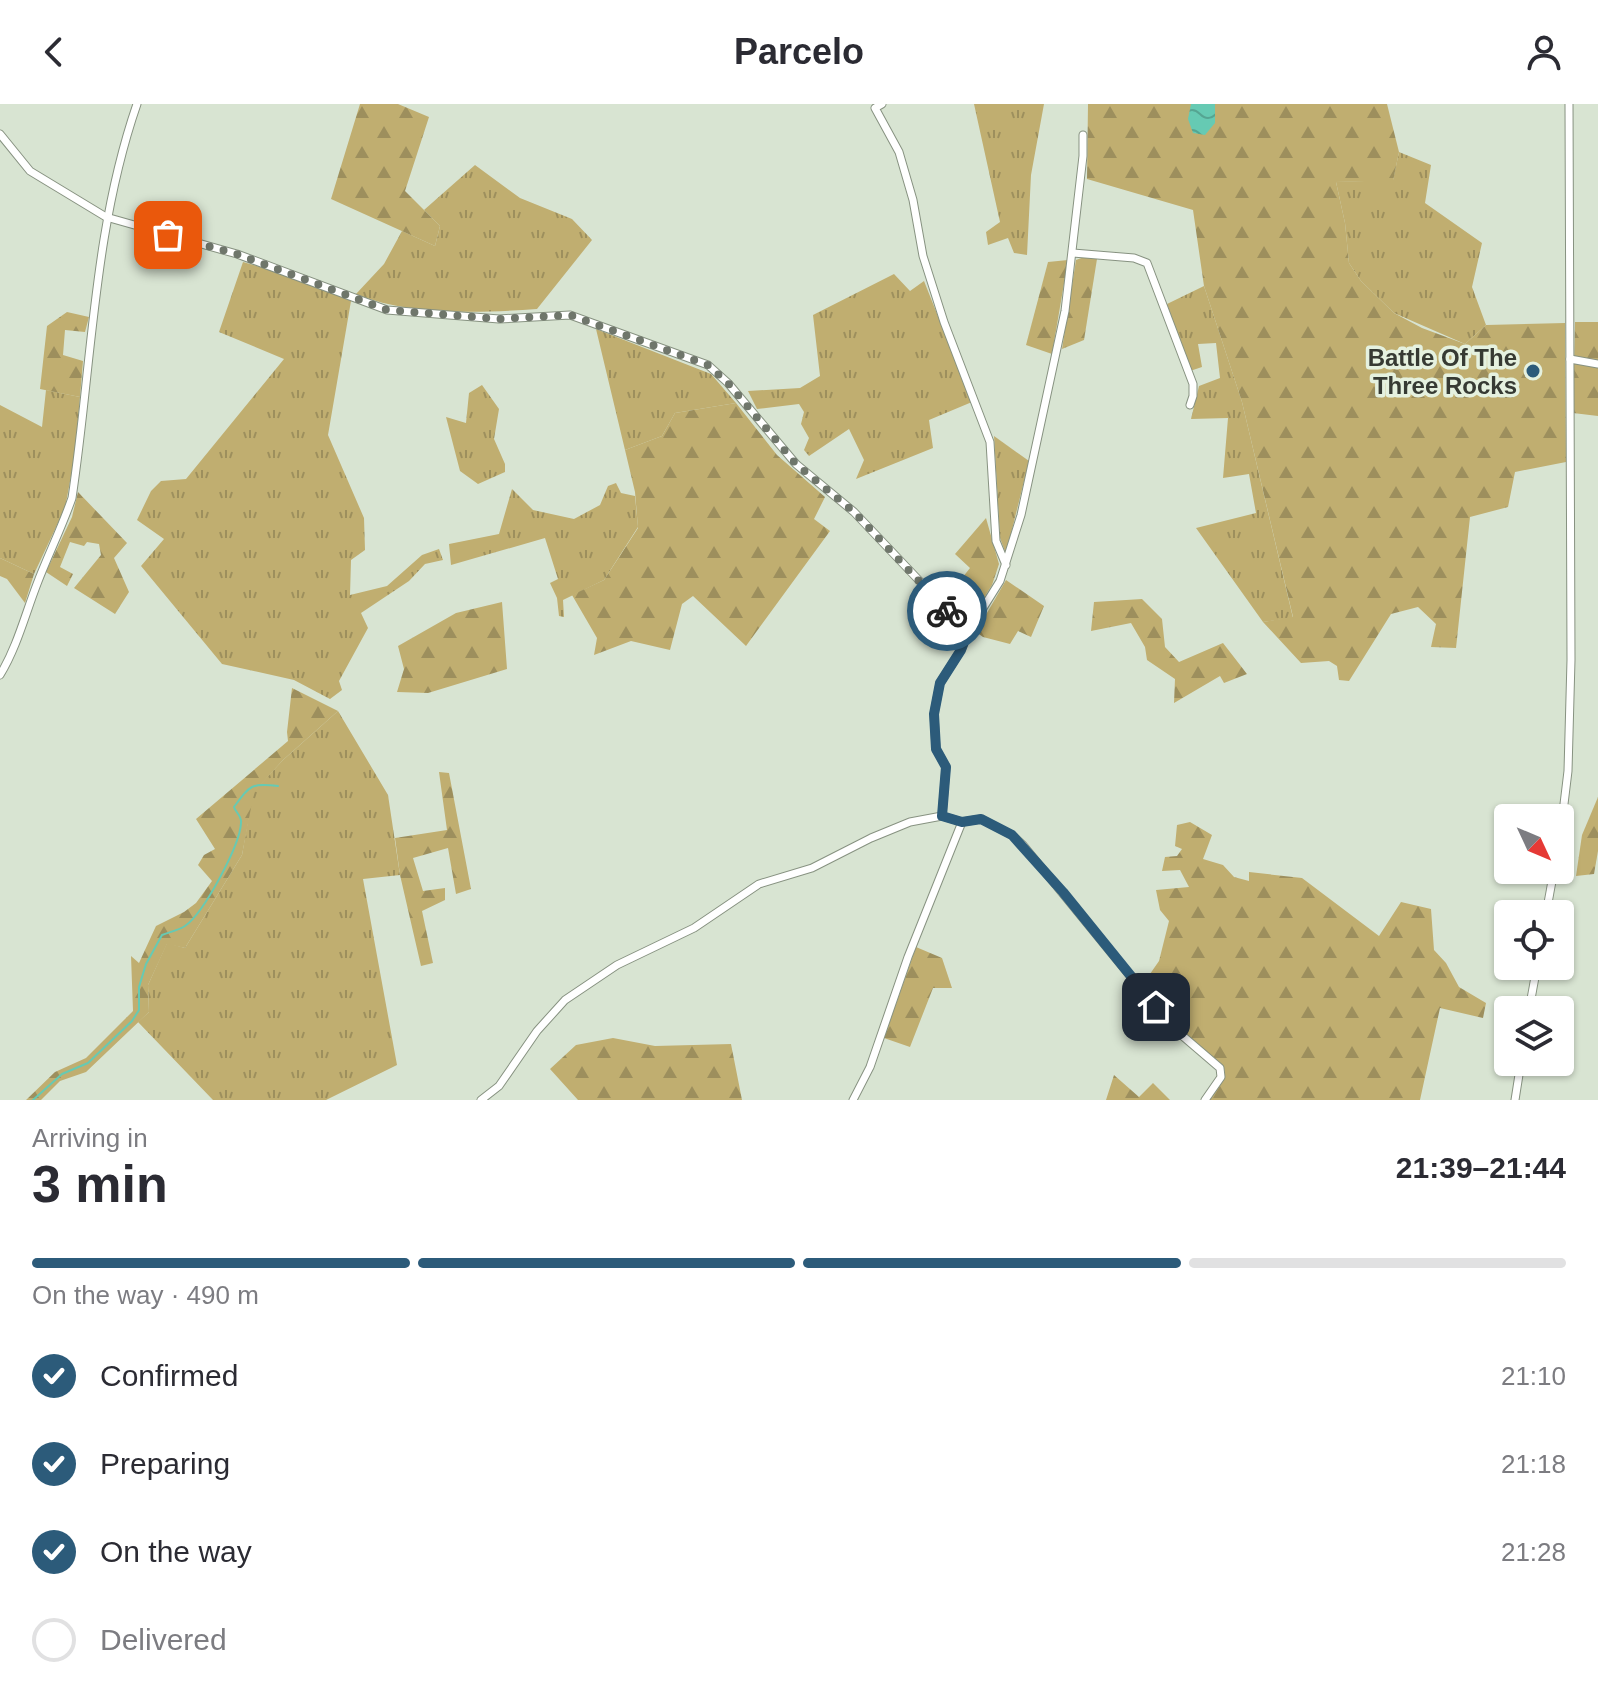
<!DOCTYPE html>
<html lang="en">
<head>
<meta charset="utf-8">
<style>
  :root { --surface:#fff; --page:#f7f7f7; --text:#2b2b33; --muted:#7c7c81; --line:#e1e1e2; --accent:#2c5b7a }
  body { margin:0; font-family:Arial,sans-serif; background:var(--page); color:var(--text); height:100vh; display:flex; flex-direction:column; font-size:30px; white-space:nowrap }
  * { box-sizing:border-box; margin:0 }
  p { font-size:26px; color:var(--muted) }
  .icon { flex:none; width:44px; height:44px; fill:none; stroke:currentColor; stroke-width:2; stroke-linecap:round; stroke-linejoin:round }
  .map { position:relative; height:996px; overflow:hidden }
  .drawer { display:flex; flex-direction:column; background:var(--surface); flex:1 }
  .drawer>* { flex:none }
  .needle { width:52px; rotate:134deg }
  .controls { position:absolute; left:1494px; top:700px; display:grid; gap:16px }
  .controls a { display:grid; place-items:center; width:80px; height:80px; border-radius:8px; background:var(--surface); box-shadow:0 2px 6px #0004; font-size:40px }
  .pin { position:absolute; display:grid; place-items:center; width:68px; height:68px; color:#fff; margin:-34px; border-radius:16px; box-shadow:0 4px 12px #0006 }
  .courier { position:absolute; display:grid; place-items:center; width:80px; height:80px; margin:-40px; border:6px solid #2c5b7a; border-radius:50%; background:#fff; color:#222; box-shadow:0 2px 10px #0007 }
  .overview em { font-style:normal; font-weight:700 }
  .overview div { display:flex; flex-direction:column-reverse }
  .overview { display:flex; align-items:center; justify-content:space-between; height:136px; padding:0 32px }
  h1 { font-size:52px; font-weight:700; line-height:60px }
  .bar { display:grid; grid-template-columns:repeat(4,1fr); gap:12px 8px; align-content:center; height:96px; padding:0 32px }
  .bar i { height:10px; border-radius:6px; background:var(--line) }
  .bar .selected { background:var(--accent) }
  .bar p { grid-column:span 4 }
  ol { padding:0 32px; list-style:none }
  li { display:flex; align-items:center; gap:24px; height:88px }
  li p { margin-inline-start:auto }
  li .icon { padding:8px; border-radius:50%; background:var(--accent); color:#fff; stroke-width:4 }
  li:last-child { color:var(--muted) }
  li i { width:44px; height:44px; border:4px solid var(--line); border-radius:50% }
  header { display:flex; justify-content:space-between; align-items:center; height:104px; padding:0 32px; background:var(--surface); font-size:36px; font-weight:700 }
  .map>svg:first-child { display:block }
  .grass { fill:url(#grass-tufts) }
  .forest { fill:url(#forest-firs) }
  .water { fill:url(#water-waves) }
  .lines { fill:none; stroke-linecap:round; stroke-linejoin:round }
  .stream { stroke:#66cab3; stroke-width:2 }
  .minor-casing { stroke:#879281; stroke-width:9 }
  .minor { stroke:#fff; stroke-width:7 }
  .done { stroke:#6f766b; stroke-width:8; stroke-dasharray:0 14.4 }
  .route { stroke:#2c5b7a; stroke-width:10 }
  .poi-dot { fill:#2c5b7a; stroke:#e5f1df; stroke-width:3 }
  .labels { text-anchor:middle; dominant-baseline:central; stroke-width:7; stroke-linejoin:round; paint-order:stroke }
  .poi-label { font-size:24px; font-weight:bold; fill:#363a33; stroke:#e5f1df; text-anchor:end }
</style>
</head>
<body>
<header><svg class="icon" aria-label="back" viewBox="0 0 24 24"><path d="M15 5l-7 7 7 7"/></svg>Parcelo<svg class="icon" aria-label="person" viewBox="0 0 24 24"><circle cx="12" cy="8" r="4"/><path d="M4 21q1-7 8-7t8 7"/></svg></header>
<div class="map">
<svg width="1598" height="996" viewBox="0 0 1598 996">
  <defs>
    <pattern id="grass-tufts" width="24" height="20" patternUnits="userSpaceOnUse" patternTransform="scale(2)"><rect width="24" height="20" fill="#c0ae70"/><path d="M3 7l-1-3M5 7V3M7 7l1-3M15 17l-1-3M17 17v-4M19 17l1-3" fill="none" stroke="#9d8f5d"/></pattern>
    <pattern id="forest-firs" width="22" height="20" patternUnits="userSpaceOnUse" patternTransform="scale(2)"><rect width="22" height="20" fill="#c0ae70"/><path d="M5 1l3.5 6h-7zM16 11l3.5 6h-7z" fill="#9d8f5d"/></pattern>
    <pattern id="water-waves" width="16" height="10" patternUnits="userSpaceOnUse" patternTransform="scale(2)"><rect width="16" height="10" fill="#66cab3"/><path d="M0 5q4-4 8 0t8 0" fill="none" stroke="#55a592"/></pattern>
  </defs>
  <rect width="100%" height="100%" fill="#d8e4d2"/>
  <g class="grass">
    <path d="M 974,0 L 1044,0 L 1031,71 L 1027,151 L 1014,149 L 1008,134 L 988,141 L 986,128 L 1000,118 Z"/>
    <path d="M 1399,48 L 1431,61 L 1425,99 L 1482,139 L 1472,183 L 1486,221 L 1465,240 L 1394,209 L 1361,177 L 1349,159 L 1345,119 L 1336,78 L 1393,76 Z"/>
    <path d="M 475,61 L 520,94 L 572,115 L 592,136 L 537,205 C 480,209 409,212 356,190 L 384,160 L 402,127 L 435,142 L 440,122 L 424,106 Z"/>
    <path d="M 243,158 L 288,171 L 351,197 L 328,331 L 364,414 L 365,446 L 351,456 L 350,491 L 387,482 L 422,451 L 439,445 L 443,456 L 425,460 L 409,477 L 361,509 L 368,524 L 339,577 L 342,586 L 330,595 L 294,576 L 222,560 L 141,462 L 164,435 L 137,416 L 151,387 L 161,377 L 186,375 L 284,255 L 219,228 Z"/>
    <path d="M 894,170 L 910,187 L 924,177 L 972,298 L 929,316 L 933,344 L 856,375 L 864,356 L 849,325 L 809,352 L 804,346 L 809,334 L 801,320 L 804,308 L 799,300 L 757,305 L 748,287 L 800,284 L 820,272 L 813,211 Z"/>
    <path d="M 1204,182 L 1242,298 L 1293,514 L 1263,518 L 1196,424 L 1256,409 L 1249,370 L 1223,374 L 1228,314 L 1191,315 L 1199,282 L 1220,274 L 1216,239 L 1198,240 L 1202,263 L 1190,267 L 1167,200 Z"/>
    <path d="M 596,225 L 711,270 L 736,299 L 675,309 L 662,332 L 625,346 Z"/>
    <path d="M 482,281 L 499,305 L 494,335 L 505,360 L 505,368 L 478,380 L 460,367 L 446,313 L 466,319 L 469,289 Z"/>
    <path d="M 46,286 L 80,293 L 75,351 L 65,404 L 34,470 L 0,454 L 0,301 L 42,323 Z"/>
    <path d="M 994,332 L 1029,357 L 1006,450 L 1000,434 Z"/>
    <path d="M 616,379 L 621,389 L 635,392 L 638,423 L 604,476 L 563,496 L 564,513 L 559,512 L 557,494 L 550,479 L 558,475 L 545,434 L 451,461 L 449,440 L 499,430 L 512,385 L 533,406 L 574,415 L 600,401 L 608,382 Z"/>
    <path d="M 338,607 L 388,691 L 400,771 L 363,775 L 397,961 L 326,996 L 213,996 L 138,918 L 149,908 L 148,881 L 167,839 L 185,844 L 242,751 L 253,688 L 283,656 Z"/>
  </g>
  <g class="forest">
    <path d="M 360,0 L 398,0 L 429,13 L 405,87 L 440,122 L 435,142 L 331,95 Z"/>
    <path d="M 1088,0 L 1387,0 L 1399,48 L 1393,77 L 1336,78 L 1345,119 L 1349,159 L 1361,177 L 1394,209 L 1422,224 L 1465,240 L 1486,221 L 1565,219 L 1566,358 L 1515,368 L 1508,403 L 1470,413 L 1456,544 L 1431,543 L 1436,520 L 1418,503 L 1391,510 L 1349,577 L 1339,576 L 1337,562 L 1329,557 L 1301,559 L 1263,518 L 1293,513 L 1242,298 L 1204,182 L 1193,106 L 1087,75 Z"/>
    <path d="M 1087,152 L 1097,155 L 1084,236 L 1062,245 L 1076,156 Z"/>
    <path d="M 1068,156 L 1052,250 L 1026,241 L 1048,158 Z"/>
    <path d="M 67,208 L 89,213 L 85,228 L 65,226 L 63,251 L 83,257 L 80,293 L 40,285 L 47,222 Z"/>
    <path d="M 1575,218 L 1598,218 L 1598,312 L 1573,309 Z"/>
    <path d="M 736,299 L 777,351 L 825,393 L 814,415 L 830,427 L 746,542 L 693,492 L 682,500 L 670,546 L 631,537 L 594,551 L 597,534 L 572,491 L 604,476 L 638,424 L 635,388 L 625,346 L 662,332 L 675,309 Z"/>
    <path d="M 78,388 L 127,439 L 114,454 L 129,488 L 115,510 L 74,484 L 101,451 L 99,440 L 87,438 L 84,442 L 70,438 L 60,463 L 73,470 L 67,482 L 46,468 L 72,413 Z"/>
    <path d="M 986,414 L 999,460 L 992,481 L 967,521 L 943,498 L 970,464 L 955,450 Z"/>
    <path d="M 0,454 L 34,470 L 25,499 L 7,475 L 0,472 Z"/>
    <path d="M 1006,476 L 1044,502 L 1031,533 L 1018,527 L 1010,540 L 983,533 L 976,528 Z"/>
    <path d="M 1142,495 L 1162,515 L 1165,543 L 1179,558 L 1223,539 L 1247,570 L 1224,579 L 1220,572 L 1174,599 L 1175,575 L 1147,556 L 1145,543 L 1131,519 L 1091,527 L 1094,498 Z"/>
    <path d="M 502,498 L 507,565 L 428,589 L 397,588 L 404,565 L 398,542 L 456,509 Z"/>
    <path d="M 292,584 L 338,607 L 283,656 L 254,688 L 242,751 L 185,844 L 167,840 L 148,881 L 149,908 L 86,968 L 60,977 L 41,996 L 26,996 L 55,968 L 86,954 L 133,907 L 131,852 L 139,859 L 156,822 L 184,808 L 196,799 L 212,777 L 198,761 L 204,751 L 215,745 L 196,715 L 288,637 L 287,628 Z"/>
    <path d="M 439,668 L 449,669 L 471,785 L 456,790 L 448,744 L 413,754 L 423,787 L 445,784 L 445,796 L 422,807 L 433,859 L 421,862 L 400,771 L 395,734 L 447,726 Z"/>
    <path d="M 1598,693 L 1598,747 L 1594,770 L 1576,772 L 1582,731 Z"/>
    <path d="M 1190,718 L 1212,731 L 1203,755 L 1223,761 L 1234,773 L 1249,777 L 1249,768 L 1302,774 L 1379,832 L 1401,798 L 1431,805 L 1434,846 L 1446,859 L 1459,883 L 1486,899 L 1483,914 L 1440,904 L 1420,996 L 1209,996 L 1225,973 L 1224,964 L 1174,920 L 1143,880 L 1159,857 L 1169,817 L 1160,806 L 1156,786 L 1189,783 L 1180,766 L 1162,767 L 1165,753 L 1177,752 L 1182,745 L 1175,742 L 1177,721 Z"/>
    <path d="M 916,843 L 942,854 L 952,884 L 933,884 L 910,943 L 884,934 Z"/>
    <path d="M 613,934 L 655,942 L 731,940 L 742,996 L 578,996 L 550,965 L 576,941 Z"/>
    <path d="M 1114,971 L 1139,993 L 1153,979 L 1170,996 L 1106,996 Z"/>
  </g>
  <path class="water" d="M 1191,0 L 1215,0 L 1215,19 L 1205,31 L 1193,29 L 1188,15 Z"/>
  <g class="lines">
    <path class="stream" d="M 33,996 L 62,970 L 88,959 L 132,917 L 139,906 L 139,883 L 146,860 L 162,831 C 170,828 179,826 185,822 C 204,809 240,741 241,719 C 242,712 236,709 234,703 C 250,681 251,679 278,682"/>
    <g class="minor-casing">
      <g id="minor">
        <path d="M 882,0 L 875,4 L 899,48 L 913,96 L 923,152 L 944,218 L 990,338 L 996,437 L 1006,461"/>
        <path d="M 0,30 L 30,67 L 106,113 L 237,150 L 387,206 L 499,215 L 570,211 L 708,261 L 728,279 L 796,360 L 854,408 L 968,528"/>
        <path d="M 1073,149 L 1134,154 L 1147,159 L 1193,280 L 1193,292 L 1190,301"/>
        <path d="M 1570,255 L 1598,260"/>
        <path d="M 0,571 C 17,543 25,511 37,480 C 48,451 62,423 72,394 C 92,262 93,127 137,0"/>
        <path d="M 942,712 L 946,663 L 936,645 L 934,610 L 940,579 L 961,546 L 968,528 L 1000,477 L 1021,411 L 1065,207 L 1083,52 L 1083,31"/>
        <path d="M 1560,733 L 1568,667 L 1571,556 L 1569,0"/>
        <path d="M 1546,810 L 1554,766"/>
        <path d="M 1529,906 L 1537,862"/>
        <path d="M 481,996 L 499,982 L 537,927 L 565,896 L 617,861 L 694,824 L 759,780 L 812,764 L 871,734 L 910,718 L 942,712 L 962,718 L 981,715 L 1012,731 L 1023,741 L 1171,922 L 1220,964 L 1221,973 L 1205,996"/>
        <path d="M 853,996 L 870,963 L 908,853 L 962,718"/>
        <path d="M 1515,996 L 1521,958"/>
      </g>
    </g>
    <use href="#minor" class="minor"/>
  </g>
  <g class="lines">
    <path class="done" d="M 168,131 L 237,150 L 387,206 L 499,215 L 570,211 L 708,261 L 728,279 L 796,360 L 854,408 L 947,507"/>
    <path class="route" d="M 947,507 L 968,528 L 961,546 L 940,579 L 934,610 L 936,645 L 946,663 L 942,712 L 962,718 L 981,715 L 1012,731 L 1063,788 L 1156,903"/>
  </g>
  <circle class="poi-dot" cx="1533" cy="267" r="8"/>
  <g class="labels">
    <g class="poi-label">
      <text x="1517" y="253">Battle Of The<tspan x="1517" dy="28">Three Rocks</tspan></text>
    </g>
  </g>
</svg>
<div class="controls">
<a><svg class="needle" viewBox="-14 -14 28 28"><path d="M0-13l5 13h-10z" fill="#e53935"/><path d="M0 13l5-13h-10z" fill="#7c7c81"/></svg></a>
<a><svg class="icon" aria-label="locate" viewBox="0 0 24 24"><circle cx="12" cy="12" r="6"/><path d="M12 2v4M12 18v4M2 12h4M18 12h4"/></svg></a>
<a><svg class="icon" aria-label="layers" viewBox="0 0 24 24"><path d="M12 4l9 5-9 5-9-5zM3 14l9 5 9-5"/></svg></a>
</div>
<div class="pin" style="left:168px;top:131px;background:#ea580c"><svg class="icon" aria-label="bag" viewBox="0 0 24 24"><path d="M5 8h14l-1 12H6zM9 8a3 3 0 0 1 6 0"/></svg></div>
<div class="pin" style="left:1156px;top:903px;background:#1f2937"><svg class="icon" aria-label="home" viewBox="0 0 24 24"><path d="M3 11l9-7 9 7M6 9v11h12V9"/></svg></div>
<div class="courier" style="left:947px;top:507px"><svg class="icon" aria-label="bike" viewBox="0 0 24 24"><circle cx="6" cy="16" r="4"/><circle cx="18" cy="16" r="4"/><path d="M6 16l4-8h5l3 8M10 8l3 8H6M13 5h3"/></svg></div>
</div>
<section class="drawer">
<div class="overview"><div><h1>3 min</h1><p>Arriving in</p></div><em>21:39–21:44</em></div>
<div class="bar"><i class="selected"></i><i class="selected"></i><i class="selected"></i><i></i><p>On the way · 490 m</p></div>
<ol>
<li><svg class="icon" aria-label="check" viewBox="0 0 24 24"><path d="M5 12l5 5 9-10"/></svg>Confirmed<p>21:10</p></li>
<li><svg class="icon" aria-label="check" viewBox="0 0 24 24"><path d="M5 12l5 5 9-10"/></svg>Preparing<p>21:18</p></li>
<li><svg class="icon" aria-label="check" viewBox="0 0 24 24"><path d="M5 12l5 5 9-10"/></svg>On the way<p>21:28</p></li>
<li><i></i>Delivered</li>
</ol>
</section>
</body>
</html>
